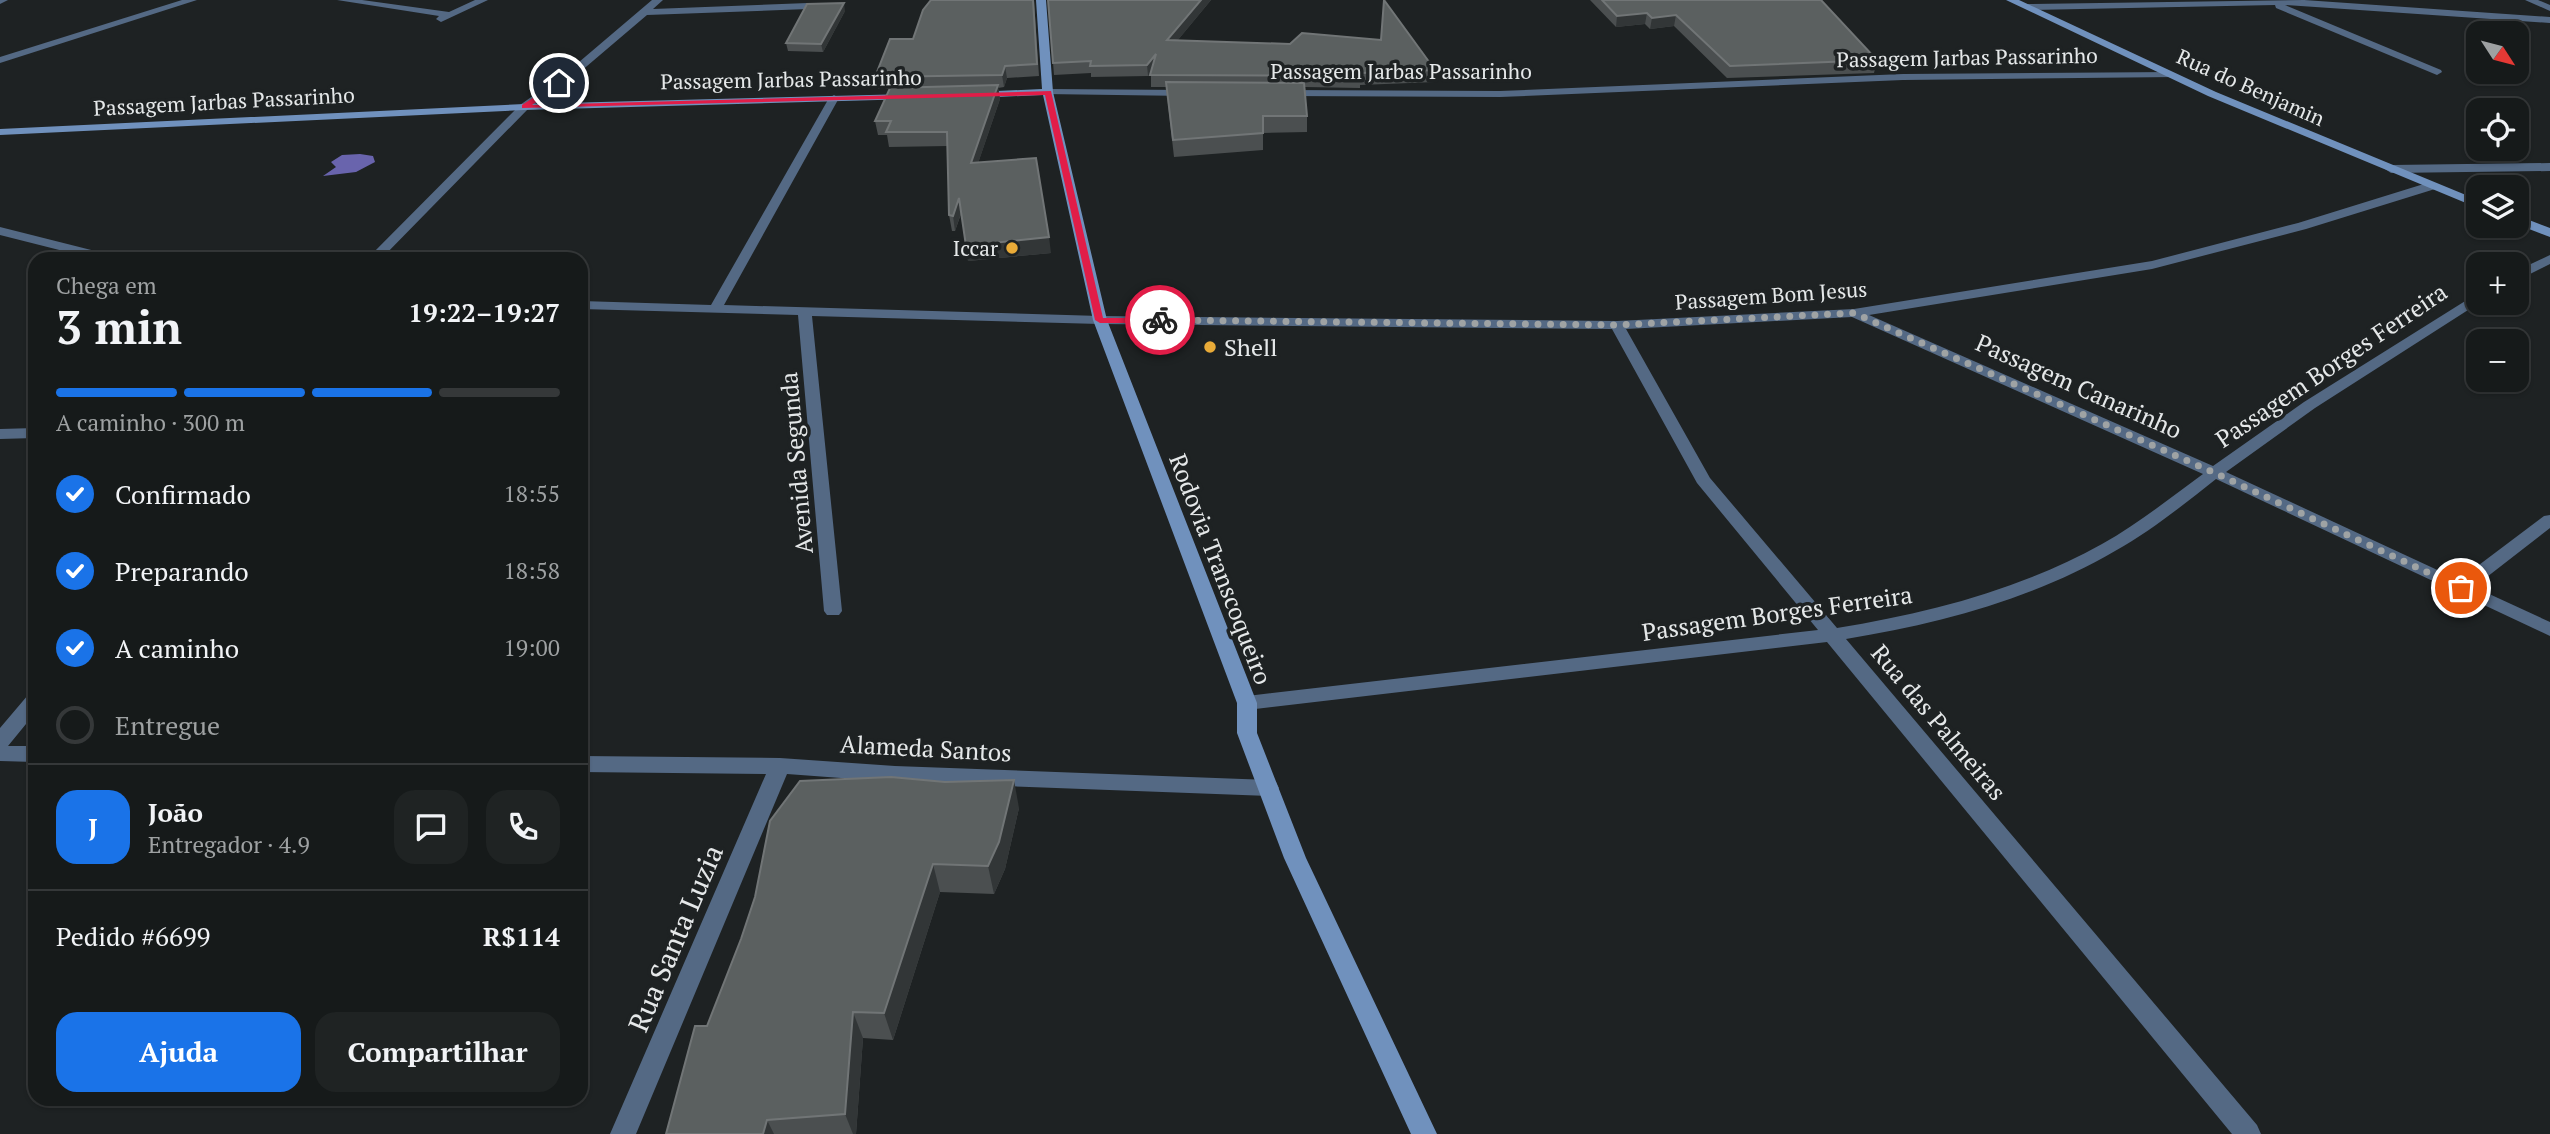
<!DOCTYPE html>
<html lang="pt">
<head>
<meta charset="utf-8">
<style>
  :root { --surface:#161a1a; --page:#1f2323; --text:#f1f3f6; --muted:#9ea1a2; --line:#353839; --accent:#1a73e8 }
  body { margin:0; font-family:"PT Serif",serif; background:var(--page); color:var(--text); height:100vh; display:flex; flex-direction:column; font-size:26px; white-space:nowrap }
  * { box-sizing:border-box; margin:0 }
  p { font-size:23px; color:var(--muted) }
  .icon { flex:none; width:38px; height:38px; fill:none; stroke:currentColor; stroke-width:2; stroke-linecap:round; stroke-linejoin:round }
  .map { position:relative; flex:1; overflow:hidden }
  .panel { position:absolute; left:28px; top:252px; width:560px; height:854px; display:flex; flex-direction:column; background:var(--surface); border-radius:21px; box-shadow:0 2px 5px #0004,0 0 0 2px var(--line) }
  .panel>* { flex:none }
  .needle { width:46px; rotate:126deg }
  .controls { position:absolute; left:2466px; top:21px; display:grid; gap:14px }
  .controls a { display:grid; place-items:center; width:63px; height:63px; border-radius:14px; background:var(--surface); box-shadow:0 2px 5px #0004,0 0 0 2px var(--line); font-size:35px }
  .pin { position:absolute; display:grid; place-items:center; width:60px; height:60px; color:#fff; margin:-30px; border:4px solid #fff; border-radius:50%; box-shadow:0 2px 7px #0007 }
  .courier { position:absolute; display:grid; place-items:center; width:70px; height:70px; margin:-35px; border:5px solid #e11d48; border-radius:50%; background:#fff; color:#222; box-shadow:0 2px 9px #0007 }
  .head em { font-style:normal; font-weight:700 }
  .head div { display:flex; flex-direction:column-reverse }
  .head { display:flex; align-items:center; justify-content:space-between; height:119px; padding:0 28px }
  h1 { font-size:46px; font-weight:700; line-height:52px }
  .bar { display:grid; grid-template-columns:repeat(4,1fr); gap:10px 7px; align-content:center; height:84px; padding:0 28px }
  .bar i { height:9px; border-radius:5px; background:var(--line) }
  .bar .active { background:var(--accent) }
  .bar p { grid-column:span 4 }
  .line { display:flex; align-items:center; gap:18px; padding:0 28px; border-top:2px solid var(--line) }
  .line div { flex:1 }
  .round { display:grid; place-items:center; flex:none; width:74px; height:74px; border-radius:21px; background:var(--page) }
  ol { padding:0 28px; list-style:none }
  li { display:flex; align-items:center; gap:21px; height:77px }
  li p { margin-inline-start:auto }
  li .icon { padding:7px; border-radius:50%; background:var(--accent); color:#fff; stroke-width:4 }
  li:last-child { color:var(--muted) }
  li i { width:38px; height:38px; border:4px solid var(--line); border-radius:50% }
  .action { display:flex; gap:14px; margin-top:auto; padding:14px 28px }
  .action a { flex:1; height:80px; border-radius:21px; background:var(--accent); color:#fff; font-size:28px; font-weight:700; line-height:80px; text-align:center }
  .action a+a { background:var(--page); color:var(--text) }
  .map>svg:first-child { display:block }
  .water { fill:#6964ad }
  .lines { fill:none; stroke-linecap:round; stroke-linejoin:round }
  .street { fill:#546984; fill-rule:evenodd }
  .secondary { fill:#7091bd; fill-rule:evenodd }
  .wall { fill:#4b4f50 }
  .shaded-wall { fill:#323637 }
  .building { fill:#5b6060; stroke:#717576; stroke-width:2 }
  .route { fill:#e11d48 }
  .done { stroke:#9fa3a4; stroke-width:7; stroke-dasharray:0 12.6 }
  .poi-dot { fill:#e9ab38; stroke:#1e2223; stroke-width:2.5 }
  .labels { text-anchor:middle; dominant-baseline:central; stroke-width:7; stroke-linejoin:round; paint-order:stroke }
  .far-street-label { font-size:21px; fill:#e5e8e9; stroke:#1e2223 }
  .far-poi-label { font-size:21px; fill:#e5e8e9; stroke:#1e2223; text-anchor:end }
  .poi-label { font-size:24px; fill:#e5e8e9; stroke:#1e2223; text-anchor:start }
  .street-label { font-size:24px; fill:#e5e8e9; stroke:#1e2223 }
  .near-street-label { font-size:28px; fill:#e5e8e9; stroke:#1e2223 }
</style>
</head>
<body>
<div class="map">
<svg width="2550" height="1134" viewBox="0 0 2550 1134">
  <rect width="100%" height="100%" fill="#1e2223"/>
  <path class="water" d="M 360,154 L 373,156 L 375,162 L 356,172 L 323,176 L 336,167 L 331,162 L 342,155 Z"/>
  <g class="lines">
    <g class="street">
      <path d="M 0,0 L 8,0 L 0,4 Z"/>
      <path d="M 182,0 L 197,0 L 0,63 L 0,57 Z"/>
      <path d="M 337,0 L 362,0 L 449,12 L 475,0 L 488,0 L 441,22 L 436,19 L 439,16 Z"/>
      <path d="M 652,0 L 663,0 L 653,9 L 808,3 L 813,6 L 808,9 L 647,15 L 580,72 L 528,109 L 381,259 L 367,259 L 520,105 L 572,68 Z"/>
      <path d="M 2304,0 L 2550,17 L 2550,23 L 2285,5 L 2441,70 L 2442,72 L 2437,75 L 2276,8 L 2275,5 L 2028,10 L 2023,7 L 2028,4 Z"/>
      <path d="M 2525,0 L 2538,0 L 2550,5 L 2550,11 Z"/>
      <path d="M 2172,72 L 2177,75 L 2176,77 L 1903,80 L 1500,97 L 1283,96 L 1278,93 L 1283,90 L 1500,91 L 1903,74 Z"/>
      <path d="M 1048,89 L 1188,90 L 1193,93 L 1188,96 L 1044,94 L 1044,90 Z"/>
      <path d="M 834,95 L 839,98 L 724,305 L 1100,316 L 1617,321 L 1854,309 L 2152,261 L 2298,223 L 2427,183 L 2435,183 L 2435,189 L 2306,229 L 2152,269 L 1869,315 L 2213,466 L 2304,402 L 2478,293 L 2479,303 L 2315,408 L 2226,472 L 2459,580 L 2544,516 L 2550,515 L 2550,528 L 2474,587 L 2550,622 L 2550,636 L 2216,479 C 2183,505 2151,531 2115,551 C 2033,599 1939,624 1846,639 L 2257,1125 L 2261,1134 L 2232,1134 L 1827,642 L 1247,710 L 1240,708 L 1237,703 L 1240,698 L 1247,696 L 1818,630 L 1697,483 L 1612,329 L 1100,324 L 812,316 L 842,611 L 839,615 L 827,615 L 824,611 L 798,315 L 581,309 L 581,301 L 711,305 L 829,98 ZM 1852,317 L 2203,474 C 2170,498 2138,524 2102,544 C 2019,590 1929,613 1837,628 L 1710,478 L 1626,329 Z"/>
      <path d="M 2550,163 L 2550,171 L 2391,173 L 2385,169 L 2391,165 Z"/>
      <path d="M 0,227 L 115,256 L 117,259 L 95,259 L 0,235 Z"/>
      <path d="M 2550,255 L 2550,264 L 2516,281 L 2516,271 Z"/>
      <path d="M 35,428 L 35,438 L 0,439 L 0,429 Z"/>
      <path d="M 35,693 L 35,713 L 8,746 L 35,746 L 35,762 L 0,761 L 0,728 L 28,695 Z"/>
      <path d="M 581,756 L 780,758 L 895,766 L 1269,780 L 1276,782 L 1279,788 L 1276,794 L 1269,796 L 895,782 L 787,774 L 636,1134 L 610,1134 L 766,774 L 581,772 Z"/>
    </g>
    <g class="secondary">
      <path d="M 1036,0 L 1046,0 L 1053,92 L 1107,320 L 1257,703 L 1257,733 L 1306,858 L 1437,1134 L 1411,1134 L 1284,858 L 1237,733 L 1237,703 L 1093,320 L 1043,95 L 976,98 L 971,95 L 976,92 L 1042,89 Z"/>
      <path d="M 2006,0 L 2019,0 L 2216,92 L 2478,200 L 2478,208 L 2208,96 Z"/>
      <path d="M 909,94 L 913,95 L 913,99 L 524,110 L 0,135 L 0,129 L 524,104 Z"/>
      <path d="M 2516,215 L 2550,228 L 2550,237 L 2516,224 Z"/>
    </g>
  </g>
  <g class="wall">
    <path d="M 1034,0 L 1039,76 L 1007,78 L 1004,87 L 998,88 L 1000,99 L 978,163 L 1051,253 L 968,261 L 961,214 L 955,231 L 952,231 L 949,215 L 948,146 L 889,147 L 887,135 L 878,135 L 875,121 L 890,89 L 878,89 L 875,77 L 913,39 Z"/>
    <path d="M 1048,0 L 1211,0 L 1177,41 L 1435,70 L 1435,82 L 1360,85 L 1360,88 L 1305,87 L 1307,116 L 1307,132 L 1263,133 L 1263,150 L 1174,157 L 1166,87 L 1151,87 L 1151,73 L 1148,76 L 1091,77 L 1091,73 L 1054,75 Z"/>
    <path d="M 1590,0 L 1821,0 L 1877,60 L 1874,73 L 1727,78 L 1674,26 L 1650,29 L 1645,24 L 1616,27 Z"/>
    <path d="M 845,11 L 823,52 L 788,51 L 786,43 Z"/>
    <path d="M 1019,808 L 1005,869 L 994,894 L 940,892 L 893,1040 L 863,1038 L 856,1134 L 666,1134 L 741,939 Z"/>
  </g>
  <g class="shaded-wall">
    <path d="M 1201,0 L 1211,0 L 1168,52 L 1167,40 Z"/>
    <path d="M 844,3 L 845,11 L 823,52 L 821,44 Z"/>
    <path d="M 1647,13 L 1645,24 L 1616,27 L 1617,16 Z"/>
    <path d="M 1676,15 L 1674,26 L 1650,29 L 1652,18 Z"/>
    <path d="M 1156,54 L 1156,66 L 1148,76 L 1147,65 Z"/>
    <path d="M 1005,66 L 1007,78 L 1004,87 L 1002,75 Z"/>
    <path d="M 998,85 L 1000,99 L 973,178 L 971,163 Z"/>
    <path d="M 959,198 L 961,213 L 955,231 L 953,216 Z"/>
    <path d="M 1049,237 L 1051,253 L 968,261 L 966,246 Z"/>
    <path d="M 1014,780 L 1019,808 L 1005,869 L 994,894 L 988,866 Z"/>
    <path d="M 933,864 L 940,892 L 893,1040 L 884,1013 Z"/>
    <path d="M 853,1012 L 863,1038 L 856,1134 L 853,1134 L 845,1114 Z"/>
    <path d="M 767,1120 L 774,1134 L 763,1134 Z"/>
  </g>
  <g class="building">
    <path d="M 931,0 L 1033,0 L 1037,64 L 1005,66 L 1002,75 L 875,77 L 890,39 L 913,39 L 923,10 Z"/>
    <path d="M 1048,0 L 1201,0 L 1167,40 L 1290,44 L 1302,33 L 1381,40 L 1384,0 L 1435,70 L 1361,73 L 1361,76 L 1150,75 L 1156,54 L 1147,65 L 1090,66 L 1091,61 L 1053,63 Z"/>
    <path d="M 1602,0 L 1821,0 L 1877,60 L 1730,66 L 1676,15 L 1652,18 L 1647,13 L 1617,16 Z"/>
    <path d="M 844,3 L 821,44 L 786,43 L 807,4 Z"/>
    <path d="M 1166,82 L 1304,83 L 1307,116 L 1263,116 L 1263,133 L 1173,140 Z"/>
    <path d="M 998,85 L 971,163 L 1036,158 L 1049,237 L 966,246 L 959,198 L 953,216 L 949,215 L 947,132 L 886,132 L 891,121 L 875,121 L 890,88 Z"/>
    <path d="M 891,777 L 945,782 L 1014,780 L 999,842 L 988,866 L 933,864 L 884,1013 L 853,1012 L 845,1114 L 767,1120 L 763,1134 L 666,1134 L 695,1026 L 707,1026 L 741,939 L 755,897 L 770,821 L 800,781 Z"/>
  </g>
  <path class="route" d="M 559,81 L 561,84 L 532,105 L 1051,91 L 1103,318 L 1160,318 L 1164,320 L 1160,323 L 1100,323 L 1095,320 L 1045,95 L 522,108 L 522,105 Z"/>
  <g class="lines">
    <path class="done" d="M 1160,320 L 1617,325 L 1854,313 L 2215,473 L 2461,588"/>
  </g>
  <g class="poi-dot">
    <circle cx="1012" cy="248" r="7"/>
    <circle cx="1210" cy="347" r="7"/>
  </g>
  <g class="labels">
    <g class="far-street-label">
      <text transform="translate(1967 57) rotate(-1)">Passagem Jarbas Passarinho</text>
      <text x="1401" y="71">Passagem Jarbas Passarinho</text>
      <text transform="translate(791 79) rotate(-1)">Passagem Jarbas Passarinho</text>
      <text transform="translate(2251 87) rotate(24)">Rua do Benjamin</text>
      <text transform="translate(224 101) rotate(-3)">Passagem Jarbas Passarinho</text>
      <text transform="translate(1771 295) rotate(-4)">Passagem Bom Jesus</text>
    </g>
    <g class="far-poi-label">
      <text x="998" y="248">Iccar</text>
    </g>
    <g class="poi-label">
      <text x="1224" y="347">Shell</text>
    </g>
    <g class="street-label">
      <text transform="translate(2331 365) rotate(-34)">Passagem Borges Ferreira</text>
      <text transform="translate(2079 386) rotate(24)">Passagem Canarinho</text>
      <text transform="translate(796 463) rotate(-95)">Avenida Segunda</text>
      <text transform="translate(1221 569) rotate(69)">Rodovia Transcoqueiro</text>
      <text transform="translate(1777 613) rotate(-8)">Passagem Borges Ferreira</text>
      <text transform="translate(1939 722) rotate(50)">Rua das Palmeiras</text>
      <text transform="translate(926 748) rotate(3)">Alameda Santos</text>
    </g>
    <g class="near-street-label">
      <text transform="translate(675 938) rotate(-67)">Rua Santa Luzia</text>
    </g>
  </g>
</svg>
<div class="controls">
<a><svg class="needle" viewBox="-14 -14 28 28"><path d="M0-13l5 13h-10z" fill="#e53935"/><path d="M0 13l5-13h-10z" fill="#9ea1a2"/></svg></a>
<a><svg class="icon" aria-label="locate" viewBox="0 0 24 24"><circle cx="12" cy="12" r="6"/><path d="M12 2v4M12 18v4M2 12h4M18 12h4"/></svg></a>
<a><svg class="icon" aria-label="layers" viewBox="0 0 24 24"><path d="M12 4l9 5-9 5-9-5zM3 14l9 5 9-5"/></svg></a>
<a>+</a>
<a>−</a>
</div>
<div class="pin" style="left:2461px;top:588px;background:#ea580c"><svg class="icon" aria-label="bag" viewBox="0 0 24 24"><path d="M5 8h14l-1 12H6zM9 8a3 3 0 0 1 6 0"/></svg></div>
<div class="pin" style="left:559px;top:83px;background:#1f2937"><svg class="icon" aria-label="home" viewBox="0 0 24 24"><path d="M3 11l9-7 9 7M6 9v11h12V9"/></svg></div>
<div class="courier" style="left:1160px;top:320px"><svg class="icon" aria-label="bike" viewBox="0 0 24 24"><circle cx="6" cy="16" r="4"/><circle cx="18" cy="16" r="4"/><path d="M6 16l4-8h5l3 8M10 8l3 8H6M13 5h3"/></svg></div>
<section class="panel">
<div class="head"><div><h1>3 min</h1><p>Chega em</p></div><em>19:22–19:27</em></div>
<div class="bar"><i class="active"></i><i class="active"></i><i class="active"></i><i></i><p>A caminho · 300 m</p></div>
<ol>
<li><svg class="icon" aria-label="check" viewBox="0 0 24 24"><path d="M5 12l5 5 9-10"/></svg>Confirmado<p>18:55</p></li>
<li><svg class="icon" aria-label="check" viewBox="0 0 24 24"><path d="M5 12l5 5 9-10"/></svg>Preparando<p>18:58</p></li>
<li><svg class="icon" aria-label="check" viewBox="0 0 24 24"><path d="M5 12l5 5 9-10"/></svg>A caminho<p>19:00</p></li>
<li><i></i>Entregue</li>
</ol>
<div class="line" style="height:126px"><b class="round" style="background:var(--accent);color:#fff">J</b><div><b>João</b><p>Entregador · 4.9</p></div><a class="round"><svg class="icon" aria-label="chat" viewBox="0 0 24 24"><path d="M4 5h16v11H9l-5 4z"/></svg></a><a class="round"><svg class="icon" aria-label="phone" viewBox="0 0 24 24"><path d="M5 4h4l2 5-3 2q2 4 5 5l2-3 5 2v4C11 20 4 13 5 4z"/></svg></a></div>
<div class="line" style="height:91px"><div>Pedido #6699</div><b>R$114</b></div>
<div class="action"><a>Ajuda</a><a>Compartilhar</a></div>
</section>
</div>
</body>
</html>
